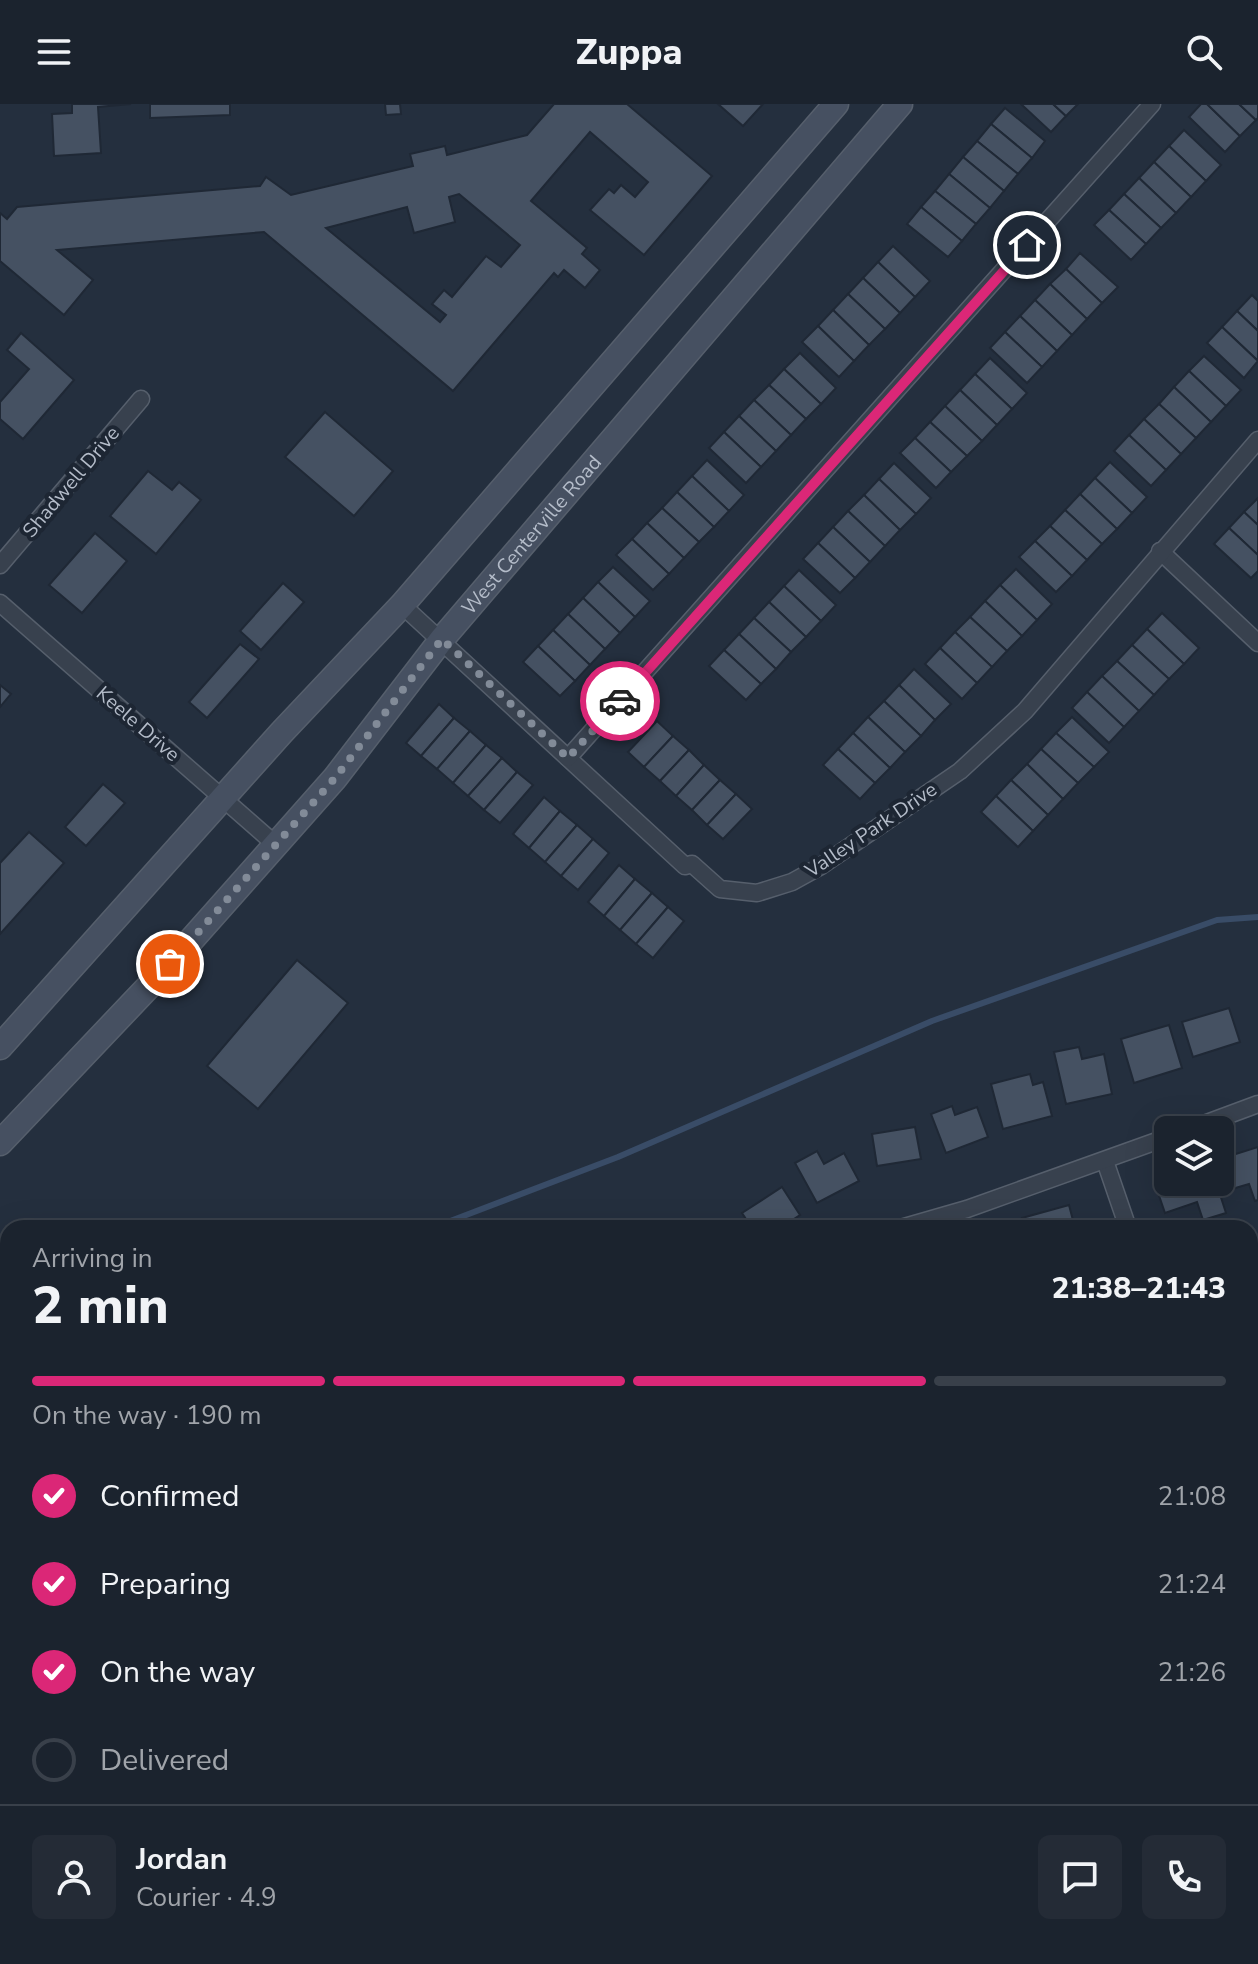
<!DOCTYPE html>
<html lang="en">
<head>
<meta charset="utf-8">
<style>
  :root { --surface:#1b232e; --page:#242b36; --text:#f1f3f6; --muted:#a0a4aa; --line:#39404a; --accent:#db2777 }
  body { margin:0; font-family:"Nunito Sans",sans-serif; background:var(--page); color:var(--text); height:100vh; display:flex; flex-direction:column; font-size:30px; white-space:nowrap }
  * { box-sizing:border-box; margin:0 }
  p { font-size:26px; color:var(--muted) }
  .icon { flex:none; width:44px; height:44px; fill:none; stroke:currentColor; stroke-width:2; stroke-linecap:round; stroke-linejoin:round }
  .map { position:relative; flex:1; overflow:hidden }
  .side { position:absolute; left:0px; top:1116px; width:1258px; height:744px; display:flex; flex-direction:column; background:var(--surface); border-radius:24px 24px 0 0; box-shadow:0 8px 32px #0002,0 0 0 2px var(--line) }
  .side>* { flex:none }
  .controls { position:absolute; left:1154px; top:1012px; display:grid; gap:16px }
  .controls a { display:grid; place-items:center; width:80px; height:80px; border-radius:12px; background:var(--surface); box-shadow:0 8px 32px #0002,0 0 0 2px var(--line); font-size:40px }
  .pin { position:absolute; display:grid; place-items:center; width:68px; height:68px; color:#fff; margin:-34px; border:4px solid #fff; border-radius:50%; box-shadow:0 2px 8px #0007 }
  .courier { position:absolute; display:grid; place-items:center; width:80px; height:80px; margin:-40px; border:6px solid #db2777; border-radius:50%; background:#fff; color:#222; box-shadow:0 2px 10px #0007 }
  .summary em { font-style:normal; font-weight:800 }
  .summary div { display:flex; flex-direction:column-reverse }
  .summary { display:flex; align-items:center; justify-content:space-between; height:136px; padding:0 32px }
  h1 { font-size:52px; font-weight:800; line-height:60px }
  .bar { display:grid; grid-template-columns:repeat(4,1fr); gap:12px 8px; align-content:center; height:96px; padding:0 32px }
  .bar i { height:10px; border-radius:6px; background:var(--line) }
  .bar .on { background:var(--accent) }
  .bar p { grid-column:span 4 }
  .line { display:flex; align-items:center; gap:20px; padding:0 32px; border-top:2px solid var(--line) }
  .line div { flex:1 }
  .round { display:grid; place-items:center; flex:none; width:84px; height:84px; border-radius:12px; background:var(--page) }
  ol { padding:0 32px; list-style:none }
  li { display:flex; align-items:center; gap:24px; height:88px }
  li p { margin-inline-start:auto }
  li .icon { padding:8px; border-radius:50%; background:var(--accent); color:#fff; stroke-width:4 }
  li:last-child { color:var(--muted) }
  li i { width:44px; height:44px; border:4px solid var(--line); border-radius:50% }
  header { display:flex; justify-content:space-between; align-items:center; height:104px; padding:0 32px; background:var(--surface); font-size:36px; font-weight:800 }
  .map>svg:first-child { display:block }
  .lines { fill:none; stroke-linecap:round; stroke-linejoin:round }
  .stream { stroke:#394c67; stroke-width:6 }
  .building { fill:#455162; stroke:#1f2835; stroke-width:2; fill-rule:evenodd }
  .street-casing { stroke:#565f6c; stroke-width:19 }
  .secondary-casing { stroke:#565f6c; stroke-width:27 }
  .street { stroke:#38414e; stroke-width:16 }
  .secondary { stroke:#465061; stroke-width:24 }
  .done { stroke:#828b98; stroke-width:8; stroke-dasharray:0 14.4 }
  .route { stroke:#db2777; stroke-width:10 }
  .labels { text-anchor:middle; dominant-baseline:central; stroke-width:8; stroke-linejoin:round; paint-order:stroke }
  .street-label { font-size:20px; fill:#b4bcc9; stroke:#1d2633 }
</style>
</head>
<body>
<header><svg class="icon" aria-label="menu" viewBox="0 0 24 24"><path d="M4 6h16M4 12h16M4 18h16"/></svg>Zuppa<svg class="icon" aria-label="search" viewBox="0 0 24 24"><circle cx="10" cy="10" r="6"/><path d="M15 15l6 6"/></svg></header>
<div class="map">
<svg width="1258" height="1860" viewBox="0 0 1258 1860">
  <rect width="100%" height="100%" fill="#242f3e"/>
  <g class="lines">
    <g class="stream">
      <path d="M 432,1124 L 618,1053 L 932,917 L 1217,816 L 1258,813"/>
      <path d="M 0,1313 L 8,1309"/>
    </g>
  </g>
  <g class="building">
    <path d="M 72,0 L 131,0 L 98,3 L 101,49 L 54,52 L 52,10 L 72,9 Z"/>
    <path d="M 150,0 L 230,0 L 230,11 L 150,14 Z"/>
    <path d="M 385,0 L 400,0 L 401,10 L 386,11 Z"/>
    <path d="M 554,0 L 627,0 L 712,72 L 644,151 L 590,106 L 609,85 L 614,89 L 621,81 L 635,93 L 648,78 L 590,28 L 531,97 L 587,144 L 582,150 L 600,166 L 585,184 L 564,166 L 558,173 L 554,169 L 453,287 L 264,128 L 57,146 L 93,176 L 64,211 L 0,157 L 0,109 L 7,115 L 17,103 L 260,82 L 266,73 L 291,91 L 413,62 L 410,50 L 445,42 L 447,51 L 527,31 ZM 459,90 L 520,141 L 501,163 L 486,152 L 452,193 L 444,186 L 432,200 L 446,211 L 440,218 L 326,124 L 407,103 L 414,129 L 455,118 L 449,93 Z"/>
    <path d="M 718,0 L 763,0 L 743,22 Z"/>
    <path d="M 1021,0 L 1053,0 L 1066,12 L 1051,28 Z"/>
    <path d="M 1053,0 L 1078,0 L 1066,12 Z"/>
    <path d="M 1201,0 L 1207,0 L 1240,32 L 1225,48 L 1189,13 Z"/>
    <path d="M 1207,0 L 1239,0 L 1256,16 L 1240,32 Z"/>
    <path d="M 1239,0 L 1258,0 L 1258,14 L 1256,16 Z"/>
    <path d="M 1005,4 L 1045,37 L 1032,54 L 991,20 Z"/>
    <path d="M 991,20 L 1032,54 L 1018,70 L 977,37 Z"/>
    <path d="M 1184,26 L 1221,61 L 1206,77 L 1169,42 Z"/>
    <path d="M 977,37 L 1018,70 L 1004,87 L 963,53 Z"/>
    <path d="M 1169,42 L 1206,77 L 1191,93 L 1154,58 Z"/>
    <path d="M 963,53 L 1004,87 L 990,104 L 949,70 Z"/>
    <path d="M 1154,58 L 1191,93 L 1176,109 L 1139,74 Z"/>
    <path d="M 949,70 L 990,104 L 976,120 L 935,87 Z"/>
    <path d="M 1139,74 L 1176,109 L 1161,124 L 1124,90 Z"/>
    <path d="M 935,87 L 976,120 L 962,137 L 921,103 Z"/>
    <path d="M 1124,90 L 1161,124 L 1146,140 L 1109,106 Z"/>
    <path d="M 921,103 L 962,137 L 948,153 L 907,120 Z"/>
    <path d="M 1109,106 L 1146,140 L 1131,156 L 1094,121 Z"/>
    <path d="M 893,142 L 930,177 L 915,193 L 878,158 Z"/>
    <path d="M 1080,149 L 1118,183 L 1102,199 L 1066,165 Z"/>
    <path d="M 878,158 L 915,193 L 900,209 L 863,174 Z"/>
    <path d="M 1066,165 L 1102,199 L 1087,215 L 1050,180 Z"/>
    <path d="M 863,174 L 900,209 L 885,225 L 848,190 Z"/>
    <path d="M 1050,180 L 1087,215 L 1072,231 L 1035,196 Z"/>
    <path d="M 848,190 L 885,225 L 869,241 L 833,206 Z"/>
    <path d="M 1252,191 L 1258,197 L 1258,227 L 1237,207 Z"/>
    <path d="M 1035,196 L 1072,231 L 1057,247 L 1020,212 Z"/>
    <path d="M 833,206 L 869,241 L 854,257 L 818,222 Z"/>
    <path d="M 1237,207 L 1258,227 L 1258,257 L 1222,223 Z"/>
    <path d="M 1020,212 L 1057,247 L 1042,263 L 1005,228 Z"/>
    <path d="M 818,222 L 854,257 L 839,273 L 802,238 Z"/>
    <path d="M 1222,223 L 1258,257 L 1244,274 L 1207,239 Z"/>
    <path d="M 1005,228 L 1042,263 L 1027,279 L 990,244 Z"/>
    <path d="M 21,229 L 74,276 L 23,335 L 0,315 L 0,298 L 29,265 L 7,246 Z"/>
    <path d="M 800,249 L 836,284 L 821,300 L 784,265 Z"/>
    <path d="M 1204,252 L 1241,286 L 1226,302 L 1189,267 Z"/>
    <path d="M 990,254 L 1027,289 L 1012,305 L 975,270 Z"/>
    <path d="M 784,265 L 821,300 L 806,315 L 769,281 Z"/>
    <path d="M 1189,267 L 1226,302 L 1211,318 L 1174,283 Z"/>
    <path d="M 975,270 L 1012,305 L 997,321 L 960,286 Z"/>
    <path d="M 769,281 L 806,315 L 791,331 L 754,296 Z"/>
    <path d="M 1174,283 L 1211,318 L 1196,334 L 1159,300 Z"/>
    <path d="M 960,286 L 997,321 L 982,337 L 945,302 Z"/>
    <path d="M 754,296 L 791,331 L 776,347 L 739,312 Z"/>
    <path d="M 1159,300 L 1196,334 L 1181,350 L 1144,315 Z"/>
    <path d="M 945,302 L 982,337 L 967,352 L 930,318 Z"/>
    <path d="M 325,308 L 393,367 L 354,412 L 285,353 Z"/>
    <path d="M 739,312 L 776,347 L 761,363 L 724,328 Z"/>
    <path d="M 1144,315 L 1181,350 L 1166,366 L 1129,331 Z"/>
    <path d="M 930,318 L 967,352 L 951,368 L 915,334 Z"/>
    <path d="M 724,328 L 761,363 L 746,379 L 709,344 Z"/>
    <path d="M 1129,331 L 1166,366 L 1151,382 L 1114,347 Z"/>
    <path d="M 915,334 L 951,368 L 936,384 L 900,349 Z"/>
    <path d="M 707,356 L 744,391 L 729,407 L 692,372 Z"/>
    <path d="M 1110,358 L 1147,393 L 1132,409 L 1095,374 Z"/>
    <path d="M 894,359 L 931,394 L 916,410 L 879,375 Z"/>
    <path d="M 148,367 L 172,386 L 179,378 L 201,396 L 156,450 L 110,412 Z"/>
    <path d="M 692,372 L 729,407 L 714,423 L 677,388 Z"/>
    <path d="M 1095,374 L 1132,409 L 1117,425 L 1080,390 Z"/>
    <path d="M 879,375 L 916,410 L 900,426 L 864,391 Z"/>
    <path d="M 677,388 L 714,423 L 699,438 L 662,404 Z"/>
    <path d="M 1080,390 L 1117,425 L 1102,440 L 1065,406 Z"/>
    <path d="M 864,391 L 900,426 L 885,442 L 848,407 Z"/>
    <path d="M 1258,394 L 1258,421 L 1244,408 Z"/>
    <path d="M 662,404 L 699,438 L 684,454 L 647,419 Z"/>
    <path d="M 1065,406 L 1102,440 L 1087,456 L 1050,422 Z"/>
    <path d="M 848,407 L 885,442 L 870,458 L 833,423 Z"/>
    <path d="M 1244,408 L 1258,421 L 1258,451 L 1229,424 Z"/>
    <path d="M 647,419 L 684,454 L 669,470 L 632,435 Z"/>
    <path d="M 1050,422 L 1087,456 L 1072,472 L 1035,437 Z"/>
    <path d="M 833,423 L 870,458 L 855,474 L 818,439 Z"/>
    <path d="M 1229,424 L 1258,451 L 1258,467 L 1251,474 L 1214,440 Z"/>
    <path d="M 95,429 L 127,457 L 82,509 L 49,481 Z"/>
    <path d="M 632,435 L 669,470 L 653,486 L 616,451 Z"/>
    <path d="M 1035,437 L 1072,472 L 1056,488 L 1019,453 Z"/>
    <path d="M 818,439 L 855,474 L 840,489 L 803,455 Z"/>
    <path d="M 613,463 L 650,497 L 635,513 L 598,478 Z"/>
    <path d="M 1016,465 L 1052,500 L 1037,516 L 1000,481 Z"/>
    <path d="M 799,466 L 836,501 L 821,517 L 784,482 Z"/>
    <path d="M 598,478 L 635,513 L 620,529 L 583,494 Z"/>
    <path d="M 283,479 L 304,498 L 261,546 L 240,527 Z"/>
    <path d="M 1000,481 L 1037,516 L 1022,532 L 985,497 Z"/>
    <path d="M 784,482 L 821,517 L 806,533 L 769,498 Z"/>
    <path d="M 583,494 L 620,529 L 605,545 L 568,510 Z"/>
    <path d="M 985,497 L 1022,532 L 1007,547 L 970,513 Z"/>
    <path d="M 769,498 L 806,533 L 791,548 L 754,514 Z"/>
    <path d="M 1162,509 L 1199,544 L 1184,560 L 1147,525 Z"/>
    <path d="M 568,510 L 605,545 L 590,561 L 553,526 Z"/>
    <path d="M 970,513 L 1007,547 L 992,563 L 955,528 Z"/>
    <path d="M 754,514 L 791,548 L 776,565 L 739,530 Z"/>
    <path d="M 1147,525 L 1184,560 L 1169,575 L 1132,541 Z"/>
    <path d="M 553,526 L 590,561 L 575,577 L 538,542 Z"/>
    <path d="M 955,528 L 992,563 L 977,579 L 940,544 Z"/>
    <path d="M 739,530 L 776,565 L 761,580 L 724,546 Z"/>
    <path d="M 240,540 L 259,555 L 207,614 L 189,598 Z"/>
    <path d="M 1132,541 L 1169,575 L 1154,591 L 1117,557 Z"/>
    <path d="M 538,542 L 575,577 L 560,592 L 523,558 Z"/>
    <path d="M 940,544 L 977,579 L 962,595 L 925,560 Z"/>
    <path d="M 724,546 L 761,580 L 746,596 L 709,562 Z"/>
    <path d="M 1117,557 L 1154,591 L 1139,607 L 1102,572 Z"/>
    <path d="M 914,565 L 951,600 L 935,616 L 899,581 Z"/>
    <path d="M 1102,572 L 1139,607 L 1124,623 L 1087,588 Z"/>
    <path d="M 0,581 L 11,590 L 0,603 Z"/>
    <path d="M 899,581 L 935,616 L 921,632 L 884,597 Z"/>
    <path d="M 1087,588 L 1124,623 L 1109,639 L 1072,604 Z"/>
    <path d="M 884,597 L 921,632 L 905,648 L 868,613 Z"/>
    <path d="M 439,600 L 454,614 L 421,652 L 406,639 Z"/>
    <path d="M 868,613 L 905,648 L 890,664 L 853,629 Z"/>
    <path d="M 1072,613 L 1109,648 L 1094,663 L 1056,629 Z"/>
    <path d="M 454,614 L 470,627 L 437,665 L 421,652 Z"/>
    <path d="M 657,617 L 673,632 L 644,663 L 628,648 Z"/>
    <path d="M 470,627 L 486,641 L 453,679 L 437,665 Z"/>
    <path d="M 853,629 L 890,664 L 875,679 L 838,645 Z"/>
    <path d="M 1056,629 L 1094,663 L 1078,679 L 1041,645 Z"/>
    <path d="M 673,632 L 689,646 L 660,677 L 644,663 Z"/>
    <path d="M 486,641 L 502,654 L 468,692 L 453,679 Z"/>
    <path d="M 838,645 L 875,679 L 860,695 L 823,661 Z"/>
    <path d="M 1041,645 L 1078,679 L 1063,695 L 1027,660 Z"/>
    <path d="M 689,646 L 704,661 L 676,692 L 660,677 Z"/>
    <path d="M 502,654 L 517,668 L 484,706 L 468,692 Z"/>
    <path d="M 1027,660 L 1063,695 L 1048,711 L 1011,676 Z"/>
    <path d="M 704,661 L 720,676 L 692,706 L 676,692 Z"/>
    <path d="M 517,668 L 533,681 L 500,719 L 484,706 Z"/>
    <path d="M 720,676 L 736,690 L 707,721 L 692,706 Z"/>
    <path d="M 1011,676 L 1048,711 L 1033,727 L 996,692 Z"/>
    <path d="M 103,680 L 125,699 L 86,742 L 65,723 Z"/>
    <path d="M 736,690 L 752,705 L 723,735 L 707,721 Z"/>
    <path d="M 996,692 L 1033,727 L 1018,743 L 981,708 Z"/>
    <path d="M 544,693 L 560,707 L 529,744 L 513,730 Z"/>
    <path d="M 560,707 L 577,721 L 545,758 L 529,744 Z"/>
    <path d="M 577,721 L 593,735 L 561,772 L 545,758 Z"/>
    <path d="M 29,728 L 64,759 L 0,830 L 0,759 Z"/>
    <path d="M 593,735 L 609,749 L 578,786 L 561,772 Z"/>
    <path d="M 619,761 L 635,775 L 604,812 L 588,798 Z"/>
    <path d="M 635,775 L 652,789 L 620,826 L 604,812 Z"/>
    <path d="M 652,789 L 668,803 L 636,840 L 620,826 Z"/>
    <path d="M 668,803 L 684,817 L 653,854 L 636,840 Z"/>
    <path d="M 297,856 L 348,899 L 258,1005 L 207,962 Z"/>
    <path d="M 1229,904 L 1240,938 L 1193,953 L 1182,918 Z"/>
    <path d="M 1169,921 L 1182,964 L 1134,979 L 1121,935 Z"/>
    <path d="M 1079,943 L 1082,955 L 1104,950 L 1112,990 L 1066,1000 L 1054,948 Z"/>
    <path d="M 1030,970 L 1033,981 L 1043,978 L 1052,1012 L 1003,1025 L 991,980 Z"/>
    <path d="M 952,1002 L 955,1011 L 977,1003 L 988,1033 L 946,1049 L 931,1010 Z"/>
    <path d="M 915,1023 L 921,1055 L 877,1062 L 872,1030 Z"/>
    <path d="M 1258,1043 L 1258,1096 L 1255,1097 L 1249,1080 L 1232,1085 L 1223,1054 Z"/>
    <path d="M 817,1047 L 824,1060 L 844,1049 L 859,1077 L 817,1099 L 795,1059 Z"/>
    <path d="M 1168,1072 L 1168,1078 L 1216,1078 L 1226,1109 L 1203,1116 L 1197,1098 L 1165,1109 L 1154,1077 Z"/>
    <path d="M 782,1083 L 800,1111 L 780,1124 L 752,1124 L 742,1109 Z"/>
    <path d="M 1069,1101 L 1075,1124 L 1025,1124 L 1022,1114 Z"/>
    <path d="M 1258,1421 L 1258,1463 L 1250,1456 L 1250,1430 Z"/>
    <path d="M 8,1595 L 8,1636 L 0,1629 L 0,1604 Z"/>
    <path d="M 1250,1656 L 1258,1662 L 1258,1694 L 1250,1687 Z"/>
    <path d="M 7,1739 L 8,1774 L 0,1783 L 0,1746 Z"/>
    <path d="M 8,1790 L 8,1814 L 0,1807 L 0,1799 Z"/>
    <path d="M 49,1852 L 77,1852 L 69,1860 L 58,1860 Z"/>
    <path d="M 77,1852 L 110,1852 L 103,1860 L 69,1860 Z"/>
    <path d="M 123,1852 L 133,1852 L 142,1860 L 116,1860 Z"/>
    <path d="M 267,1852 L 318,1852 L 325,1858 L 276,1860 Z"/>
    <path d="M 488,1852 L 529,1852 L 538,1860 L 481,1860 Z"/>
    <path d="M 672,1852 L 730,1852 L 725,1860 L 668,1860 Z"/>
    <path d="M 900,1852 L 934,1852 L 927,1860 L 909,1860 Z"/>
    <path d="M 1080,1852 L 1126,1852 L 1119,1860 L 1089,1860 Z"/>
  </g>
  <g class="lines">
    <g class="street-casing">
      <g id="street">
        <path d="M 1160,447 L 1258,539"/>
        <path d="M 0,461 L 141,295"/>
        <path d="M 0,499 L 276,741"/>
        <path d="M 402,501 L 685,762 L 692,760 L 720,785 L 757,789 L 792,778 L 821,762 L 960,667 L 1025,607 L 1258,336"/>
        <path d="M 568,654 L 1152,0"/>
        <path d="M 1188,1026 L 1258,1000"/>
        <path d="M 1105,1057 L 1128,1124"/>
        <path d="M 901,1124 L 967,1105 L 1168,1033"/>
        <path d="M 0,1547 L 8,1538"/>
        <path d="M 1250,1571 L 1258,1562"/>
        <path d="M 391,1852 L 400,1860"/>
        <path d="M 0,1854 L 7,1860"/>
        <path d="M 1002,1860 L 1009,1852"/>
      </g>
    </g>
    <g class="secondary-casing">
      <g id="secondary">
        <path d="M 0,943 L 282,628 L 402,501 L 836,0"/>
        <path id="s1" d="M 0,1039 L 170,860 L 335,674 L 442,535 L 900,0"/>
      </g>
    </g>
    <use href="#street" class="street"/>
    <use href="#secondary" class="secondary"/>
  </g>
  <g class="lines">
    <path class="done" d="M 170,860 L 335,674 L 442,535 L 568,654 L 620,597"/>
    <path class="route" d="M 620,597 L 1027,141"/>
  </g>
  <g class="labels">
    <g class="street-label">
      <text transform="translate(71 378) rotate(-50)">Shadwell Drive</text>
      <text stroke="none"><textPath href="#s1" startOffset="808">West Centerville Road</textPath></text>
      <text transform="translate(138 620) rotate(41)">Keele Drive</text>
      <text transform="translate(871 726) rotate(-34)">Valley Park Drive</text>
    </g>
  </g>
</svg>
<div class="controls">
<a><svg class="icon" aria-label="layers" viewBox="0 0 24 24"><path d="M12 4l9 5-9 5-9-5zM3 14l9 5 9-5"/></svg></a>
</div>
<div class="pin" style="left:170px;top:860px;background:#ea580c"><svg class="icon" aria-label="bag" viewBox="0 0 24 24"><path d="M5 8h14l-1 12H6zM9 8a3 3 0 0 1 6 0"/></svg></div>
<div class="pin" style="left:1027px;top:141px;background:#1f2937"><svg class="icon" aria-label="home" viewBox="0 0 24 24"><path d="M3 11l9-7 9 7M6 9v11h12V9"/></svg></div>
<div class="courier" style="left:620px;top:597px"><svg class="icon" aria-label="car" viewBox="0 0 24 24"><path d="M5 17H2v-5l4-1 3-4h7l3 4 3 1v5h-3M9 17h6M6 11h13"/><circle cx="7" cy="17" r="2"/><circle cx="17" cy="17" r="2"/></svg></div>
<section class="side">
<div class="summary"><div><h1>2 min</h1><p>Arriving in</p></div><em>21:38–21:43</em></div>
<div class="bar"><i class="on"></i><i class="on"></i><i class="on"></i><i></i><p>On the way · 190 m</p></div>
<ol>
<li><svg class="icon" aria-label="check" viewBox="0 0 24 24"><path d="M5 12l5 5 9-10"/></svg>Confirmed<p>21:08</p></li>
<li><svg class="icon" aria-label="check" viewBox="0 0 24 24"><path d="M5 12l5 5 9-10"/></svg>Preparing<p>21:24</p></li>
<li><svg class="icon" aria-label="check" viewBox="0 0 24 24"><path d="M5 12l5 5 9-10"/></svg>On the way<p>21:26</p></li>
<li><i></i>Delivered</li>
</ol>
<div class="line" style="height:144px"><a class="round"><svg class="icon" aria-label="person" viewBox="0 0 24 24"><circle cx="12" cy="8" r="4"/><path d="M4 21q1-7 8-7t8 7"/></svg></a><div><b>Jordan</b><p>Courier · 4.9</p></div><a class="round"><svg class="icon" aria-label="chat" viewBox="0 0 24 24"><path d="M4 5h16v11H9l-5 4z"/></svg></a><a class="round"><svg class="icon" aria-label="phone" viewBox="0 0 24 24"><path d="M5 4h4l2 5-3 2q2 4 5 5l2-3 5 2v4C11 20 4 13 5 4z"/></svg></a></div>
</section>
</div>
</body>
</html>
